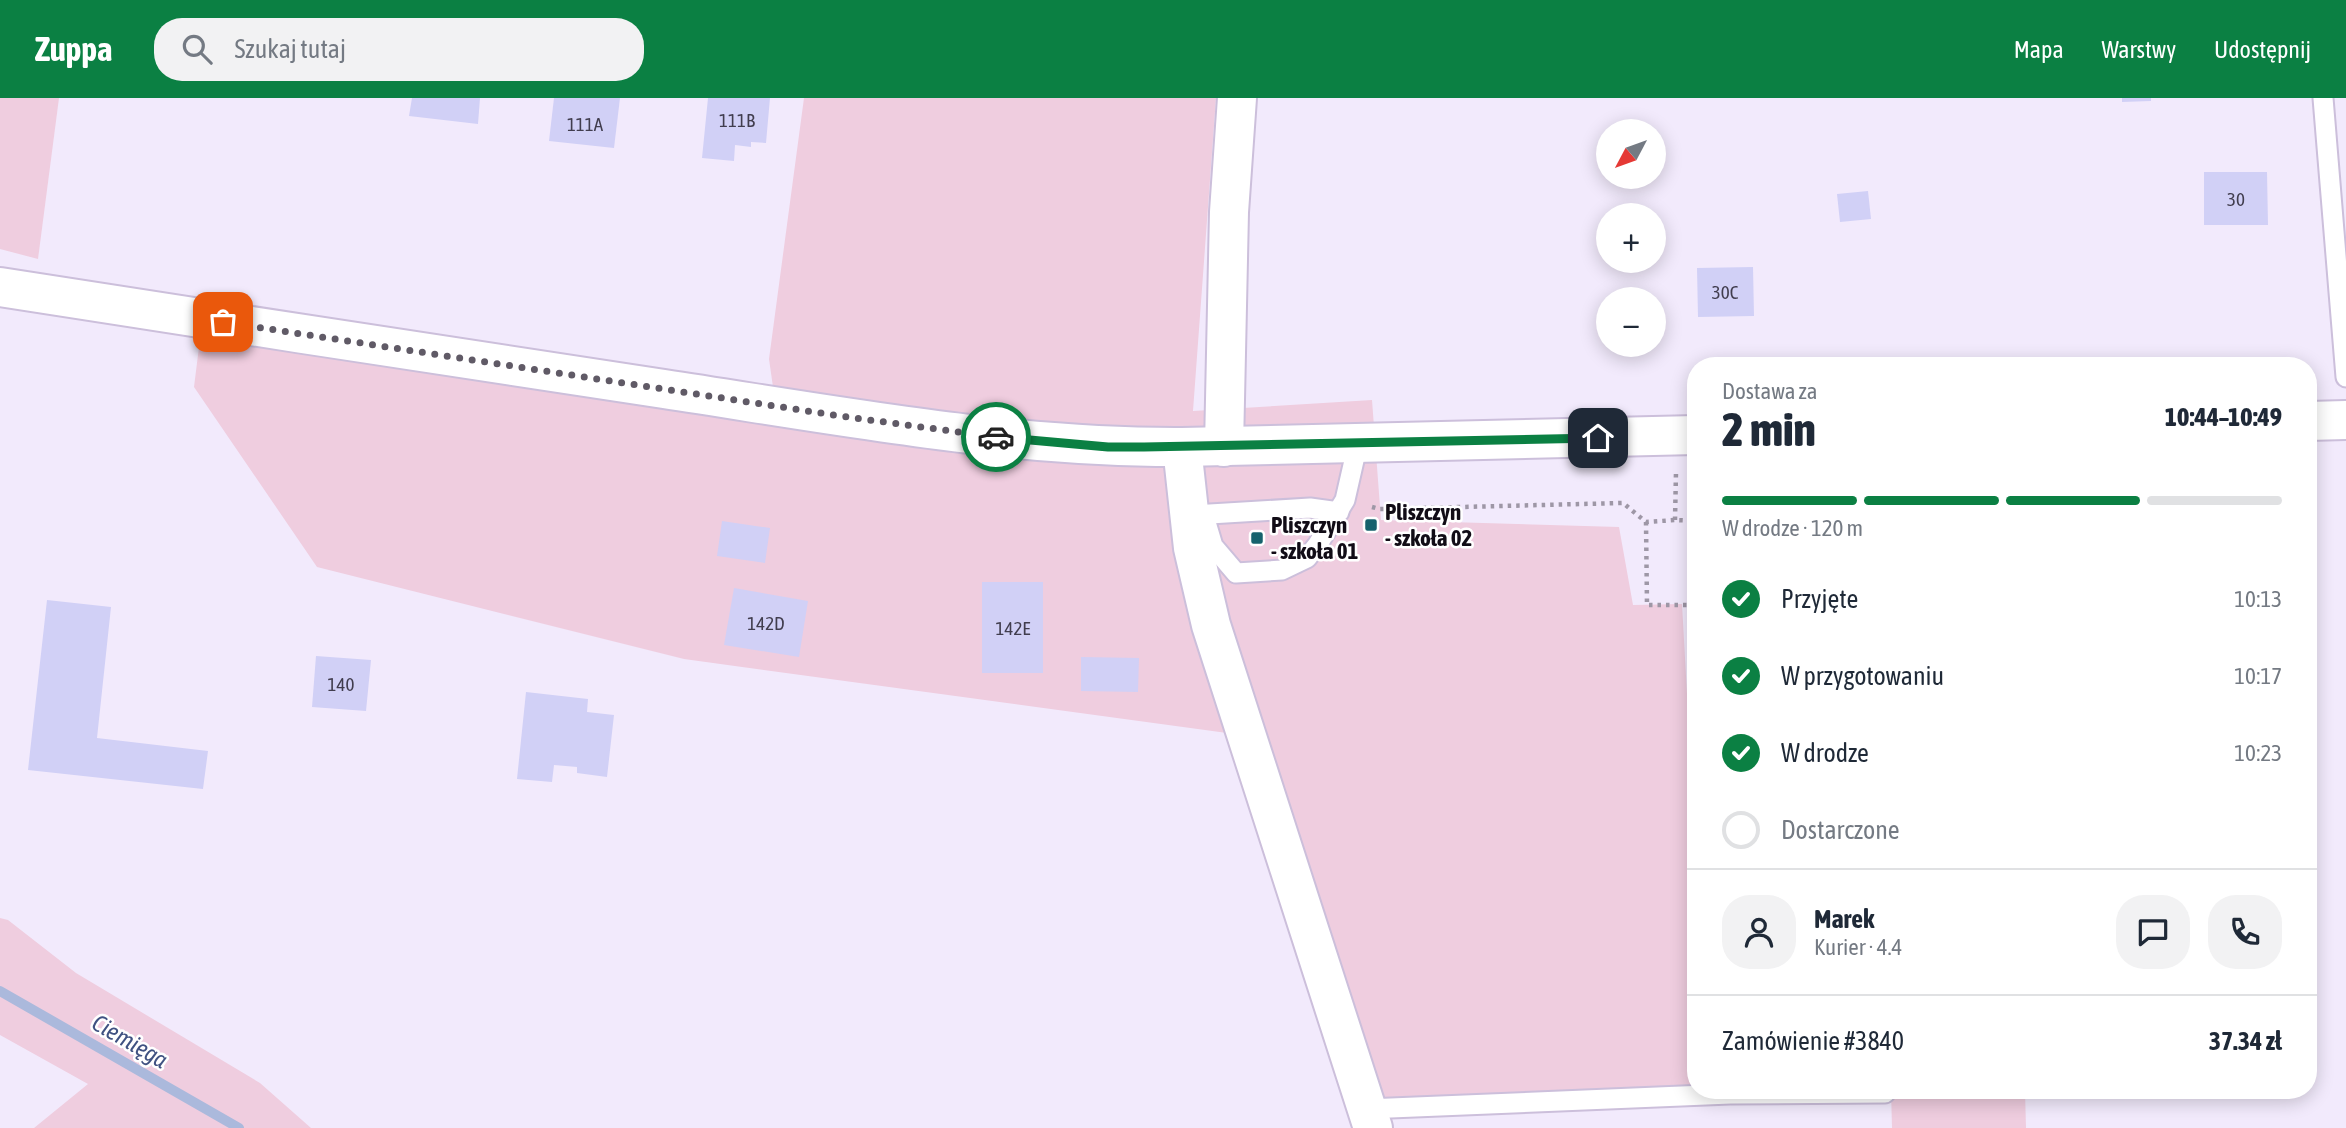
<!DOCTYPE html>
<html lang="pl">
<head>
<meta charset="utf-8">
<style>
  :root { --surface:#fff; --page:#f2f2f3; --text:#1f2937; --muted:#747a83; --line:#e0e1e3; --accent:#0b8043 }
  body { margin:0; font-family:"Asap Condensed",sans-serif; background:var(--page); color:var(--text); height:100vh; display:flex; flex-direction:column; font-size:26px; white-space:nowrap }
  * { box-sizing:border-box; margin:0 }
  p { font-size:23px; color:var(--muted) }
  .icon { flex:none; width:38px; height:38px; fill:none; stroke:currentColor; stroke-width:2; stroke-linecap:round; stroke-linejoin:round }
  .map { position:relative; flex:1; overflow:hidden }
  .sheet { position:absolute; left:1687px; top:259px; width:630px; height:742px; display:flex; flex-direction:column; background:var(--surface); border-radius:28px; box-shadow:0 4px 18px #0003 }
  .sheet>* { flex:none }
  .needle { width:46px; rotate:229deg }
  .controls { position:absolute; left:1596px; top:21px; display:grid; gap:14px }
  .controls a { display:grid; place-items:center; width:70px; height:70px; border-radius:50%; background:var(--surface); box-shadow:0 4px 18px #0003; font-size:35px }
  .pin { position:absolute; display:grid; place-items:center; width:60px; height:60px; color:#fff; margin:-30px; border-radius:14px; box-shadow:0 4px 10px #0006 }
  .courier { position:absolute; display:grid; place-items:center; width:70px; height:70px; margin:-35px; border:5px solid #0b8043; border-radius:50%; background:#fff; color:#222; box-shadow:0 2px 9px #0007 }
  .summary em { font-style:normal; font-weight:800 }
  .summary div { display:flex; flex-direction:column-reverse }
  .summary { display:flex; align-items:center; justify-content:space-between; height:119px; padding:0 35px }
  h1 { font-size:46px; font-weight:800; line-height:52px }
  .bar { display:grid; grid-template-columns:repeat(4,1fr); gap:10px 7px; align-content:center; height:84px; padding:0 35px }
  .bar i { height:9px; border-radius:5px; background:var(--line) }
  .bar .current { background:var(--accent) }
  .bar p { grid-column:span 4 }
  .line { display:flex; align-items:center; gap:18px; padding:0 35px; border-top:2px solid var(--line) }
  .line div { flex:1 }
  .round { display:grid; place-items:center; flex:none; width:74px; height:74px; border-radius:28px; background:var(--page) }
  ol { padding:0 35px; list-style:none }
  li { display:flex; align-items:center; gap:21px; height:77px }
  li p { margin-inline-start:auto }
  li .icon { padding:7px; border-radius:50%; background:var(--accent); color:#fff; stroke-width:4 }
  li:last-child { color:var(--muted) }
  li i { width:38px; height:38px; border:4px solid var(--line); border-radius:50% }
  header { display:flex; align-items:center; gap:42px; box-sizing:border-box; height:98px; padding:0 35px; background:var(--accent); color:#fff }
  header strong { font-size:33px }
  nav { display:flex; gap:38px; margin-inline-start:auto; font-size:24px }
  .search { width:490px; height:63px; background:var(--page); display:flex; align-items:center; gap:18px; box-sizing:border-box; padding:0 24px; border-radius:28px; color:var(--muted); font-size:26px }
  .map>svg:first-child { display:block }
  .green { fill:#efcddf }
  .lines { fill:none; stroke-linecap:round; stroke-linejoin:round }
  .stream { stroke:#abb9dc; stroke-width:10 }
  .building { fill:#d1d0f6 }
  .service-casing { stroke:#ccbfdb; stroke-width:23 }
  .minor-casing { stroke:#ccbfdb; stroke-width:42 }
  .tertiary-casing { stroke:#ccbfdb; stroke-width:42 }
  .path { stroke:#9e97a6; stroke-width:4.5; stroke-dasharray:3.5 5; stroke-linecap:butt }
  .service { stroke:#fff; stroke-width:19 }
  .minor { stroke:#fff; stroke-width:38 }
  .tertiary { stroke:#fff; stroke-width:38 }
  .done { stroke:#605a66; stroke-width:7; stroke-dasharray:0 12.6 }
  .route { stroke:#0b8043; stroke-width:9 }
  .poi-dot { fill:#16626d; stroke:#fff; stroke-width:2.5 }
  .labels { text-anchor:middle; dominant-baseline:central; stroke-width:5; stroke-linejoin:round; paint-order:stroke }
  .number-label { font-size:19px; fill:#413d4e }
  .poi-label { font-size:23px; font-weight:bold; fill:#110c16; stroke:#fff; text-anchor:start }
  .water-label { font-size:24px; font-style:italic; fill:#405282; stroke:#fff }
</style>
</head>
<body>
<header>
<strong>Zuppa</strong>
<div class="search"><svg class="icon" aria-label="search" viewBox="0 0 24 24"><circle cx="10" cy="10" r="6"/><path d="M15 15l6 6"/></svg>Szukaj tutaj</div>
<nav><a>Mapa</a><a>Warstwy</a><a>Udostępnij</a></nav>
</header>
<div class="map">
<svg width="2346" height="1030" viewBox="0 0 2346 1030">
  <rect width="100%" height="100%" fill="#f2eafc"/>
  <g class="green">
    <path d="M 0,0 L 59,0 L 38,161 L 0,151 Z"/>
    <path d="M 804,0 L 1216,0 L 1193,313 L 1372,302 L 1381,422 L 1619,429 L 1633,507 L 1682,506 L 1696,757 L 1696,992 L 1353,1013 L 1227,635 L 684,561 L 317,469 L 194,289 L 204,209 L 773,289 L 769,261 Z"/>
    <path d="M 0,820 L 8,822 L 76,875 L 260,985 L 311,1030 L 34,1030 L 88,986 L 0,937 Z"/>
    <path d="M 1891,992 L 2025,992 L 2026,1030 L 1892,1030 Z"/>
  </g>
  <g class="lines">
    <path class="stream" d="M 0,893 L 239,1030"/>
  </g>
  <g class="building">
    <path d="M 412,0 L 480,0 L 478,26 L 409,18 Z"/>
    <path d="M 554,0 L 620,0 L 614,50 L 549,43 Z"/>
    <path d="M 708,0 L 770,0 L 766,45 L 751,44 L 751,49 L 735,47 L 734,63 L 702,60 Z"/>
    <path d="M 2122,0 L 2151,0 L 2151,3 L 2122,4 Z"/>
    <path d="M 2204,74 L 2267,74 L 2268,127 L 2204,127 Z"/>
    <path d="M 1868,93 L 1871,121 L 1840,124 L 1837,96 Z"/>
    <path d="M 1753,169 L 1754,218 L 1698,219 L 1697,170 Z"/>
    <path d="M 722,423 L 770,430 L 765,465 L 717,458 Z"/>
    <rect x="982" y="484" width="61" height="91"/>
    <path d="M 734,490 L 808,503 L 799,559 L 724,547 Z"/>
    <path d="M 47,502 L 111,509 L 97,640 L 208,653 L 203,691 L 28,672 Z"/>
    <path d="M 316,558 L 371,562 L 366,613 L 312,609 Z"/>
    <path d="M 1081,559 L 1139,560 L 1138,594 L 1081,593 Z"/>
    <path d="M 526,594 L 588,601 L 587,614 L 614,617 L 607,679 L 577,675 L 577,669 L 554,667 L 552,684 L 517,681 Z"/>
  </g>
  <g class="lines">
    <g class="service-casing">
      <g id="service">
        <path d="M 2323,0 L 2346,279"/>
        <path d="M 1193,417 L 1310,410 L 1339,414"/>
        <path d="M 1205,421 L 1213,448 L 1236,475 L 1282,472 L 1307,460 L 1318,446 L 1345,402 L 1358,345"/>
        <path d="M 1366,1011 L 1730,996 L 1885,995 L 1885,992"/>
      </g>
    </g>
    <g class="minor-casing">
      <g id="minor">
        <path d="M 1182,349 L 1193,450 L 1211,527 L 1373,1030"/>
        <path d="M 1224,349 L 1229,114 L 1237,0"/>
      </g>
    </g>
    <g class="tertiary-casing">
      <g id="tertiary">
        <path d="M 0,189 C 221,224 443,257 664,291 C 836,317 1008,350 1182,349 L 1696,337"/>
        <path d="M 2308,323 L 2346,322"/>
      </g>
    </g>
    <g class="path">
      <path d="M 1372,409 L 1379,411 L 1623,405 L 1646,424 L 1675,422 L 1696,423"/>
      <path d="M 1675,422 L 1676,374"/>
      <path d="M 1646,424 L 1647,507 L 1696,507"/>
    </g>
    <use href="#service" class="service"/>
    <use href="#minor" class="minor"/>
    <use href="#tertiary" class="tertiary"/>
  </g>
  <g class="lines">
    <path class="done" d="M 223,224 L 847,319 L 996,339"/>
    <path class="route" d="M 996,339 L 1108,349 L 1144,349 L 1598,340"/>
  </g>
  <g class="poi-dot">
    <rect x="1364" y="420" width="14" height="14" rx="3.5"/>
    <rect x="1250" y="433" width="14" height="14" rx="3.5"/>
  </g>
  <g class="labels">
    <g class="number-label">
      <text x="737" y="22">111B</text>
      <text x="585" y="26">111A</text>
      <text x="2236" y="101">30</text>
      <text x="1725" y="194">30C</text>
      <text x="766" y="525">142D</text>
      <text x="1013" y="530">142E</text>
      <text x="341" y="586">140</text>
    </g>
    <g class="poi-label">
      <text x="1385" y="414">Pliszczyn<tspan x="1385" dy="26">- szkoła 02</tspan></text>
      <text x="1271" y="427">Pliszczyn<tspan x="1271" dy="26">- szkoła 01</tspan></text>
    </g>
    <g class="water-label">
      <text transform="translate(130 943) rotate(30)">Ciemięga</text>
    </g>
  </g>
</svg>
<div class="controls">
<a><svg class="needle" viewBox="-14 -14 28 28"><path d="M0-13l5 13h-10z" fill="#e53935"/><path d="M0 13l5-13h-10z" fill="#747a83"/></svg></a>
<a>+</a>
<a>−</a>
</div>
<div class="pin" style="left:223px;top:224px;background:#ea580c"><svg class="icon" aria-label="bag" viewBox="0 0 24 24"><path d="M5 8h14l-1 12H6zM9 8a3 3 0 0 1 6 0"/></svg></div>
<div class="pin" style="left:1598px;top:340px;background:#1f2937"><svg class="icon" aria-label="home" viewBox="0 0 24 24"><path d="M3 11l9-7 9 7M6 9v11h12V9"/></svg></div>
<div class="courier" style="left:996px;top:339px"><svg class="icon" aria-label="car" viewBox="0 0 24 24"><path d="M5 17H2v-5l4-1 3-4h7l3 4 3 1v5h-3M9 17h6M6 11h13"/><circle cx="7" cy="17" r="2"/><circle cx="17" cy="17" r="2"/></svg></div>
<section class="sheet">
<div class="summary"><div><h1>2 min</h1><p>Dostawa za</p></div><em>10:44–10:49</em></div>
<div class="bar"><i class="current"></i><i class="current"></i><i class="current"></i><i></i><p>W drodze · 120 m</p></div>
<ol>
<li><svg class="icon" aria-label="check" viewBox="0 0 24 24"><path d="M5 12l5 5 9-10"/></svg>Przyjęte<p>10:13</p></li>
<li><svg class="icon" aria-label="check" viewBox="0 0 24 24"><path d="M5 12l5 5 9-10"/></svg>W przygotowaniu<p>10:17</p></li>
<li><svg class="icon" aria-label="check" viewBox="0 0 24 24"><path d="M5 12l5 5 9-10"/></svg>W drodze<p>10:23</p></li>
<li><i></i>Dostarczone</li>
</ol>
<div class="line" style="height:126px"><a class="round"><svg class="icon" aria-label="person" viewBox="0 0 24 24"><circle cx="12" cy="8" r="4"/><path d="M4 21q1-7 8-7t8 7"/></svg></a><div><b>Marek</b><p>Kurier · 4.4</p></div><a class="round"><svg class="icon" aria-label="chat" viewBox="0 0 24 24"><path d="M4 5h16v11H9l-5 4z"/></svg></a><a class="round"><svg class="icon" aria-label="phone" viewBox="0 0 24 24"><path d="M5 4h4l2 5-3 2q2 4 5 5l2-3 5 2v4C11 20 4 13 5 4z"/></svg></a></div>
<div class="line" style="height:91px"><div>Zamówienie #3840</div><b>37.34 zł</b></div>
</section>
</div>
</body>
</html>
